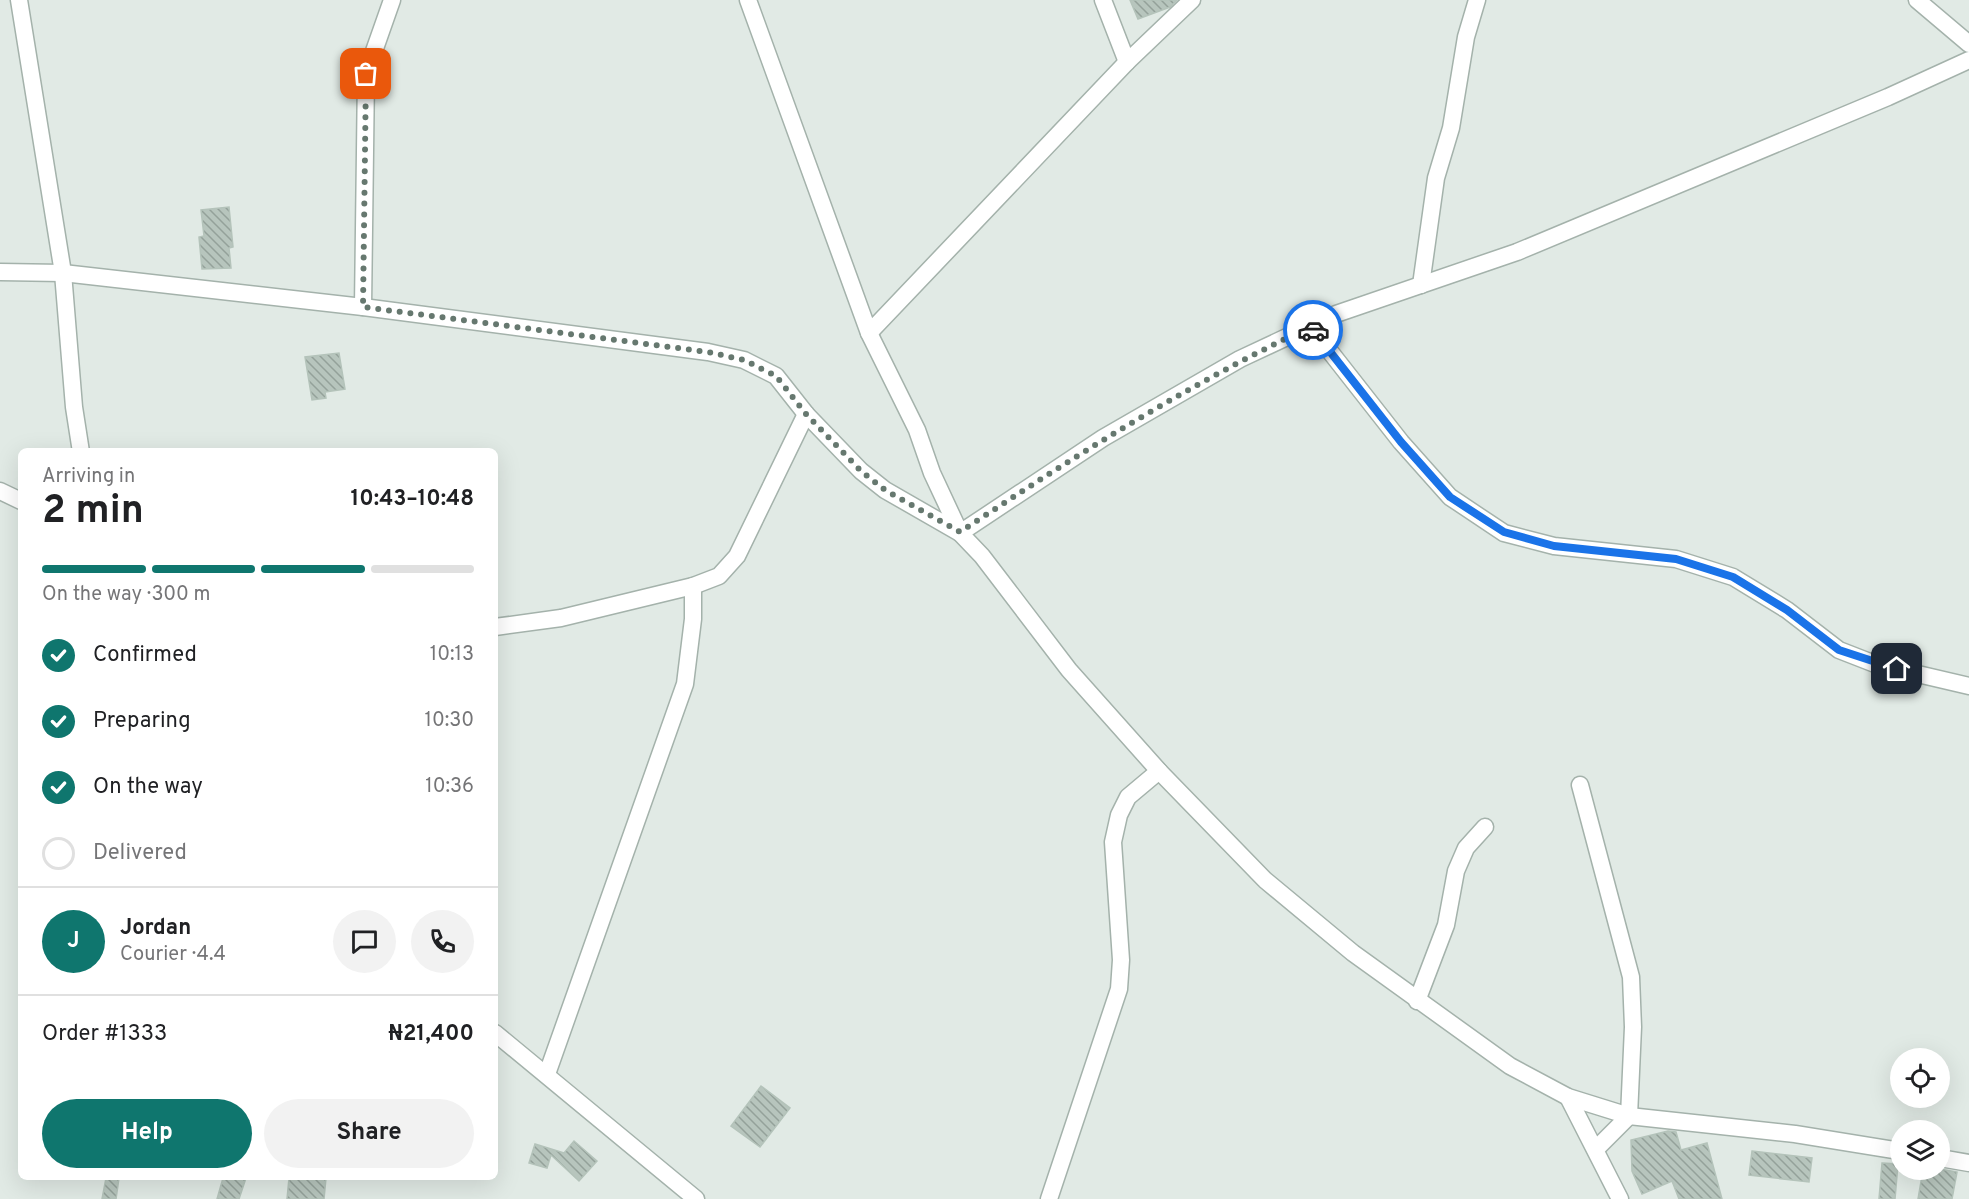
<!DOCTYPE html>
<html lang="en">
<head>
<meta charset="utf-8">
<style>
  :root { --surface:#fff; --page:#f2f2f2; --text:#202124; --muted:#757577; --line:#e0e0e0; --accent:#0f766e }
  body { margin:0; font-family:Overpass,sans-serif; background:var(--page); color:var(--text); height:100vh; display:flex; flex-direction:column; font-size:22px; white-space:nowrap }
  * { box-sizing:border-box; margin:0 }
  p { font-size:20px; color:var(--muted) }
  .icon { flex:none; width:33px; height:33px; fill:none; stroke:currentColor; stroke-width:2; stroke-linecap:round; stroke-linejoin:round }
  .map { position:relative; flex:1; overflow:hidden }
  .side { position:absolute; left:18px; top:448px; width:480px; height:732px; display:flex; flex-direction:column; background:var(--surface); border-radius:9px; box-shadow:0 6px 24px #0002 }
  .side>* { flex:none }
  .buttons { position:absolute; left:1890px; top:1048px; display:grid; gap:12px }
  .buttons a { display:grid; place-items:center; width:60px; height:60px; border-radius:50%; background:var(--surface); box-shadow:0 6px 24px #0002; font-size:30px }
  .pin { position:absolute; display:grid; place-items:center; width:51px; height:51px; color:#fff; margin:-26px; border-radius:12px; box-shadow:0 3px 9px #0006 }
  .courier { position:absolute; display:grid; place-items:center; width:60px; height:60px; margin:-30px; border:4px solid #1a73e8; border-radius:50%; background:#fff; color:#222; box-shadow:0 2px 8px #0007 }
  .head em { font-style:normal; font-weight:700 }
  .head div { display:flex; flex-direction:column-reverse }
  .head { display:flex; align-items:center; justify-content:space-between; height:102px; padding:0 24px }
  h1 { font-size:39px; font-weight:700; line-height:45px }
  .bar { display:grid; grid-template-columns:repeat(4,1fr); gap:9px 6px; align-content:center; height:72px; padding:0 24px }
  .bar i { height:8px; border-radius:4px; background:var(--line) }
  .bar .selected { background:var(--accent) }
  .bar p { grid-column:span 4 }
  .line { display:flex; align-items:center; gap:15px; padding:0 24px; border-top:2px solid var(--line) }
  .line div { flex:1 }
  .round { display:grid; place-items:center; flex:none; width:63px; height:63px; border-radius:32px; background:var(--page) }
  ol { padding:0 24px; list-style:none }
  li { display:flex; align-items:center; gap:18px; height:66px }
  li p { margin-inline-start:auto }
  li .icon { padding:6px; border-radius:50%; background:var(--accent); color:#fff; stroke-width:4 }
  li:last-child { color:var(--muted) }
  li i { width:33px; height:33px; border:3px solid var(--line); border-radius:50% }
  .primary-button { display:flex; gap:12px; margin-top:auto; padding:12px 24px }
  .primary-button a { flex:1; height:69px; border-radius:36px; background:var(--accent); color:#fff; font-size:24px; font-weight:700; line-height:69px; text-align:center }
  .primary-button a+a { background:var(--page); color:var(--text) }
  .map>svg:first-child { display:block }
  .building { fill:url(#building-back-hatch); stroke:#b4c3ba; stroke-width:1.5 }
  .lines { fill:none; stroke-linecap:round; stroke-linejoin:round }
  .minor-casing { stroke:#a4b2ab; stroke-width:19 }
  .minor { stroke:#fff; stroke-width:16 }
  .done { stroke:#66786f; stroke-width:6; stroke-dasharray:0 10.8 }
  .route { stroke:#1a73e8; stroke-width:8 }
</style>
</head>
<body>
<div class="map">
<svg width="1969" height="1199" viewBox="0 0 1969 1199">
  <defs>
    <pattern id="building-back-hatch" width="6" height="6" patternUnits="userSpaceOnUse" patternTransform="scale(1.5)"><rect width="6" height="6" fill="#b7c5bd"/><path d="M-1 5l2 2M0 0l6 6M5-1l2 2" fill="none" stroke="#94a19a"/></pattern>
  </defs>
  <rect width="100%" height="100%" fill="#e1eae5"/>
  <g class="building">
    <path d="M 1130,0 L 1177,0 L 1170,7 L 1138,19 Z"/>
    <path d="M 229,207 L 233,247 L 229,248 L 231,268 L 202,269 L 199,237 L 204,236 L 201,210 Z"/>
    <path d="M 339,353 L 345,389 L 325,392 L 326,398 L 312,400 L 305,357 Z"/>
    <path d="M 761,1086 L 790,1108 L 760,1147 L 731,1126 Z"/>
    <path d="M 1668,1131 L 1676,1132 L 1681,1150 L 1707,1143 L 1722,1199 L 1679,1199 L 1672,1181 L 1642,1194 L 1632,1171 L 1631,1140 Z"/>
    <path d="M 574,1141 L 597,1161 L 579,1181 L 551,1155 L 547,1168 L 529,1163 L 535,1144 L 564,1153 Z"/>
    <path d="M 1752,1151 L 1812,1158 L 1809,1182 L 1749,1175 Z"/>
    <path d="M 1882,1163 L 1898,1164 L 1895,1199 L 1879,1199 Z"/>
    <path d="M 1940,1169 L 1957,1172 L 1952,1199 L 1918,1199 L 1923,1170 Z"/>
    <path d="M 106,1178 L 119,1178 L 116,1199 L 102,1199 Z"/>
    <path d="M 223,1178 L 246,1178 L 239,1199 L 217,1199 Z"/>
    <path d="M 289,1178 L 326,1178 L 324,1199 L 287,1199 Z"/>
  </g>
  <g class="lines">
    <g class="minor-casing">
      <g id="minor">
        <path d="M 19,0 L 63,273 L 74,407 L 81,452"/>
        <path d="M 748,0 L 869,333 L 917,430 L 932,473 L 960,533 L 1103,438 L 1240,359 L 1336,314 L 1517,252 L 1888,97 L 1969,60"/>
        <path d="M 1103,0 L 1127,62"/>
        <path d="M 1917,0 L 1969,44"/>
        <path d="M 0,272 L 63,273 L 363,307 L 708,352 L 744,360 L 776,376 L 806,414 L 861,471 L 885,490 L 960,533 L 982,556 L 1069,670 L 1159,771 L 1265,880 L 1353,953 L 1510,1066 L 1568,1097 L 1629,1116 L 1795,1134 L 1900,1151"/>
        <path d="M 1421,285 L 1436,178 L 1451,128 L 1466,37 L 1477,0"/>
        <path d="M 363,307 L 366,74 L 392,0"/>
        <path d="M 1310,326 L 1401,442 L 1450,497 L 1504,533 L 1554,546 L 1676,559 L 1733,577 L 1787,610 L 1839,650 L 1875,664 L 1969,686"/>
        <path d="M 869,333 L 1127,62 L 1192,0"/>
        <path d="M 0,491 L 21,501"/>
        <path d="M 495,627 L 561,618 L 693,586 L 719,576 L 737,556 L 806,414"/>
        <path d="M 1580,785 L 1631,977 L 1633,1027 L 1629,1116 L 1597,1148"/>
        <path d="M 1417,1001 L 1446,925 L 1456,871 L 1466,848 L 1485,827"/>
        <path d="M 495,1033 L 696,1199"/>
        <path d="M 547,1074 L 685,684 L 693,619 L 693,586"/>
        <path d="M 1568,1097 L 1620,1199"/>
        <path d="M 1940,1158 L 1969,1163"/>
        <path d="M 1049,1199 L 1119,989 L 1121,960 L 1113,842 L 1119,815 L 1128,797 L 1159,771"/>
      </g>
    </g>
    <use href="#minor" class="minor"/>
  </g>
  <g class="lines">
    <path class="done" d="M 366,74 L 363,307 L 708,352 L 744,360 L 776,376 L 806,414 L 861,471 L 885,490 L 960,532 C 1075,456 1185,386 1310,327 L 1313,330"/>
    <path class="route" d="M 1313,330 L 1401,442 L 1450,497 L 1504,532 L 1554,546 L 1676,559 L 1733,577 L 1787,610 L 1839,650 L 1897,669"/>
  </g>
</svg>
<div class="buttons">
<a><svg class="icon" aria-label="locate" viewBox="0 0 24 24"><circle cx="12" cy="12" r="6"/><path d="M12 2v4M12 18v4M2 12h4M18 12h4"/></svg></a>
<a><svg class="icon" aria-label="layers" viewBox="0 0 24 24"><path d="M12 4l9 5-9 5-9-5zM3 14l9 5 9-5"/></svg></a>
</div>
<div class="pin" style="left:366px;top:74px;background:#ea580c"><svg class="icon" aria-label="bag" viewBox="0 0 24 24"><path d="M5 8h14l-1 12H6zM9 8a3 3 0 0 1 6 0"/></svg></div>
<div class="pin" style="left:1897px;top:669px;background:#1f2937"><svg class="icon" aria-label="home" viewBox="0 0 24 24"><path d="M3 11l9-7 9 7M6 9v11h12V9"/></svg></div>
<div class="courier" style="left:1313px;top:330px"><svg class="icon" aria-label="car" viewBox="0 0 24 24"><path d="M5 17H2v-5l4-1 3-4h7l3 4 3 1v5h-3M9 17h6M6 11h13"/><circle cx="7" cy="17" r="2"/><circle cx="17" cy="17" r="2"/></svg></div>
<section class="side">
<div class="head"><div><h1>2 min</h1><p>Arriving in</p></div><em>10:43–10:48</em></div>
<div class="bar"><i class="selected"></i><i class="selected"></i><i class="selected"></i><i></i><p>On the way · 300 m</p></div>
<ol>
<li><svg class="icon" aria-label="check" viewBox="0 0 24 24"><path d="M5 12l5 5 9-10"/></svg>Confirmed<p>10:13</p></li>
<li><svg class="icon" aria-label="check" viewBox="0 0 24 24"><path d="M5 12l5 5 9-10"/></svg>Preparing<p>10:30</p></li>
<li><svg class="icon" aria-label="check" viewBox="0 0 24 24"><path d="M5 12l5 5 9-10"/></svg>On the way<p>10:36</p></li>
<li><i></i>Delivered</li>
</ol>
<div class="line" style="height:108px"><b class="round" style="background:var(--accent);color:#fff">J</b><div><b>Jordan</b><p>Courier · 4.4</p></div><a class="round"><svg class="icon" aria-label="chat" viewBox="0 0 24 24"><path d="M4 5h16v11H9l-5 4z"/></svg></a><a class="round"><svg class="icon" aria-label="phone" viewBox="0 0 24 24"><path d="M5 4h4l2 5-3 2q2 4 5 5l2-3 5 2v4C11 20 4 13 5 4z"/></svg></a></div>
<div class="line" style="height:78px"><div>Order #1333</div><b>₦21,400</b></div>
<div class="primary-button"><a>Help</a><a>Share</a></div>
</section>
</div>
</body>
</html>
